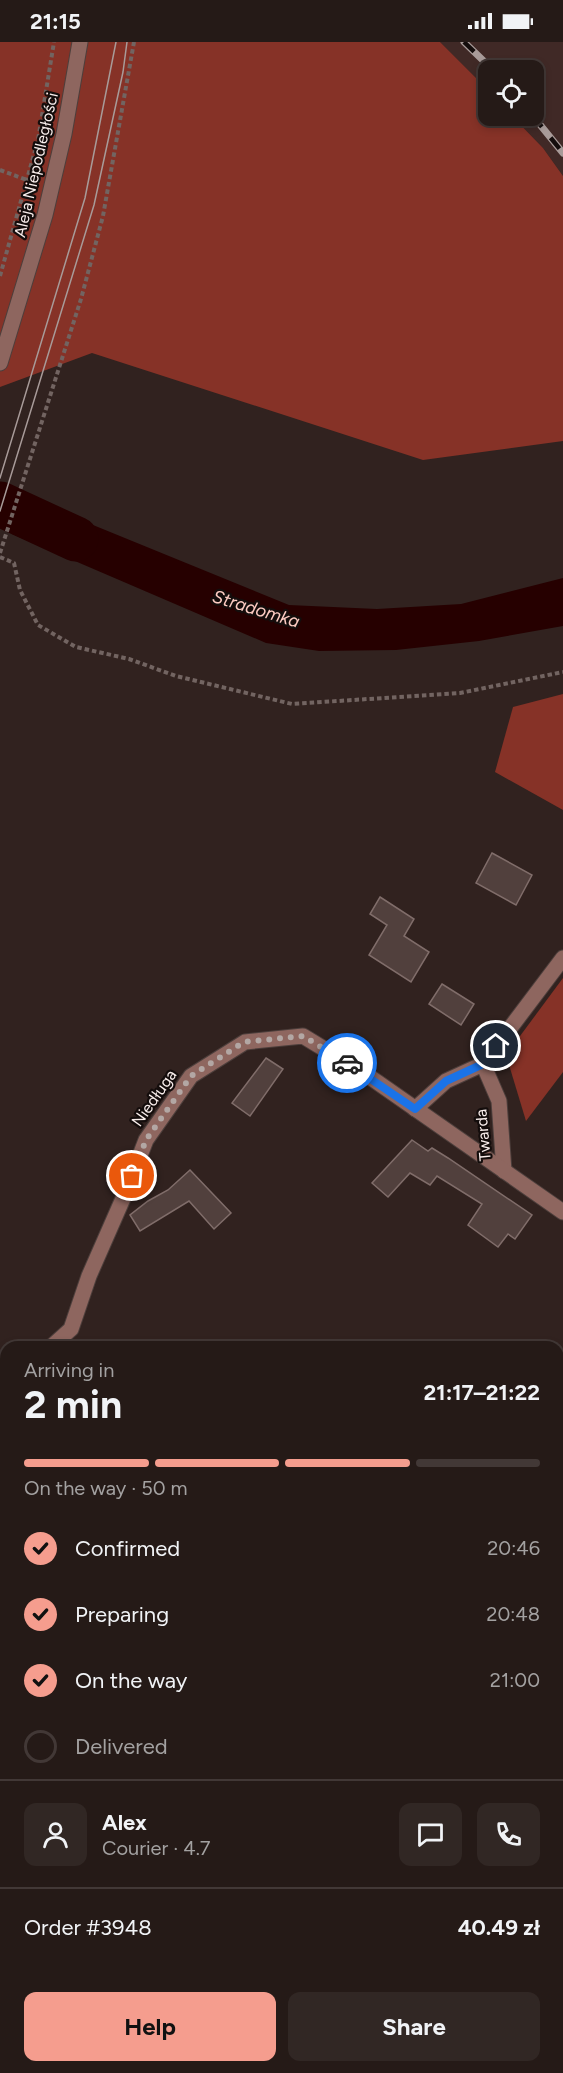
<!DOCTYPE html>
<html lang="en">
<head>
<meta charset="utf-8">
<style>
  :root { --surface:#251a17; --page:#312724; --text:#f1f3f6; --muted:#a3a1a1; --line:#423836; --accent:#f59d8e }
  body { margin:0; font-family:Figtree,sans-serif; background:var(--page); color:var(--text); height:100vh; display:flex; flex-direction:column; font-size:22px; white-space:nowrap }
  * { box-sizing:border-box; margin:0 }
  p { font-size:20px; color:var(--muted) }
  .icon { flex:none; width:33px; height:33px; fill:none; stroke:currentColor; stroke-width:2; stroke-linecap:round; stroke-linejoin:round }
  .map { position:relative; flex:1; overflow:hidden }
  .details { position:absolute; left:0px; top:1299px; width:564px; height:732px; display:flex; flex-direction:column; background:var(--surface); border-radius:18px 18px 0 0; box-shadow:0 3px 9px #0003,0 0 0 2px var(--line) }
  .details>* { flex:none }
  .fabs { position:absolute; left:478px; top:18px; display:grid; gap:12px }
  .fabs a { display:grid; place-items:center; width:66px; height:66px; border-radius:12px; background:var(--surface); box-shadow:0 3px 9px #0003,0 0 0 2px var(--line); font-size:30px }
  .pin { position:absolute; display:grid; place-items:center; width:51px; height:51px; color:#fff; margin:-26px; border:3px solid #fff; border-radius:50%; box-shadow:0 2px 6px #0007 }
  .courier { position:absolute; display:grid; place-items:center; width:60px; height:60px; margin:-30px; border:4px solid #1a73e8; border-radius:50%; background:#fff; color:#222; box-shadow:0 2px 8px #0007 }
  .overview em { font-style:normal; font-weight:700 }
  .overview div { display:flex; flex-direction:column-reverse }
  .overview { display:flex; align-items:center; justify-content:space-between; height:102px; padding:0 24px }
  h1 { font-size:39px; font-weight:700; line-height:45px }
  .bar { display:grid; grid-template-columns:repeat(4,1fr); gap:9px 6px; align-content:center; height:72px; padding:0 24px }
  .bar i { height:8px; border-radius:4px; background:var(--line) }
  .bar .selected { background:var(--accent) }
  .bar p { grid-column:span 4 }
  .line { display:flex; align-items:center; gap:15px; padding:0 24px; border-top:2px solid var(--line) }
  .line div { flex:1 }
  .round { display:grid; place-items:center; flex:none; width:63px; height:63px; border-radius:12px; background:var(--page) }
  ol { padding:0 24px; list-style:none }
  li { display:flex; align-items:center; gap:18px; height:66px }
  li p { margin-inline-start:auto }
  li .icon { padding:6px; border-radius:50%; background:var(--accent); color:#111; stroke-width:4 }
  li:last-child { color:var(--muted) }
  li i { width:33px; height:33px; border:3px solid var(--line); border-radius:50% }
  .action { display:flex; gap:12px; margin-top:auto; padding:12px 24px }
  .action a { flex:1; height:69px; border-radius:12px; background:var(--accent); color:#111; font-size:24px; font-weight:700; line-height:69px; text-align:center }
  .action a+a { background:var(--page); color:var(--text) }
  .status { display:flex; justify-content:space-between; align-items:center; height:42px; padding:0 30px; background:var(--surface); direction:ltr }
  .status svg { height:16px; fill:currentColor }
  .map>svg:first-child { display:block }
  .built { fill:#402926 }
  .forest { fill:#863227 }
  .water { fill:#260000 }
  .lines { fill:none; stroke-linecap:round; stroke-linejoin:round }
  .river { stroke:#260000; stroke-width:45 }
  .building { fill:#51403d; stroke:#806d6a; stroke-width:1.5 }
  .minor-casing { stroke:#4d3f3c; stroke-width:17 }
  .path { stroke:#726461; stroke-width:4; stroke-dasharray:4.5 3; stroke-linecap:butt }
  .minor { stroke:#8e665f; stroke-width:15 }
  .tram { stroke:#a89b99; stroke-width:1.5 }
  .rail-casing { stroke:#a89b99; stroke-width:7 }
  .rail { stroke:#140d0c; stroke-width:4.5; stroke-dasharray:14; stroke-linecap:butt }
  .done { stroke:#b3a7a4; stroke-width:6; stroke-dasharray:0 10.8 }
  .route { stroke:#1a73e8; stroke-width:8 }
  .labels { text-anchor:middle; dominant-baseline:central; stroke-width:4.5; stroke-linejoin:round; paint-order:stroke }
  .street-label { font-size:16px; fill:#f9eeec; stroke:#140d0c }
  .water-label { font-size:18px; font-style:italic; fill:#feccc3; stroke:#140d0c }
</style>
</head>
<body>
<div class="status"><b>21:15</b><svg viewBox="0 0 49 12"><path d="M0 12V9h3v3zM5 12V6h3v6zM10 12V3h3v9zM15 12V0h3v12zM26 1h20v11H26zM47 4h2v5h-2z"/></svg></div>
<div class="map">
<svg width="563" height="2031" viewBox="0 0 563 2031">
  <rect width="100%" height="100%" fill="#31221f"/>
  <path class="built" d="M 440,0 L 563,0 L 563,134 L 543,106 L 512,74 L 534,74 L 534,28 L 489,28 L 489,49 Z"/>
  <g class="forest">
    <path d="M 0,0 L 440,0 L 489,49 L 489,74 L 512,74 L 543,106 L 563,134 L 563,399 L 423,418 L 92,311 L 0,345 Z"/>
    <path d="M 563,652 L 563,768 L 495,730 L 513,665 Z"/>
    <path d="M 563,936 L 563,1030 L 526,1079 L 506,1013 Z"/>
  </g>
  <path class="water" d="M 26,458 L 93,483 L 289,563 L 377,567 L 461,562 L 563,536 L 563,584 L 479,599 L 396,608 L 319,609 L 266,601 L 12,492 Z"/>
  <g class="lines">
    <path class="river" d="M 0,462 L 76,497"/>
  </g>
  <g class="building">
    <path d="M 492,811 L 532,833 L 516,863 L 476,841 Z"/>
    <path d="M 380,855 L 414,877 L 404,894 L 429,910 L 411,940 L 369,913 L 387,883 L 370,872 Z"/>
    <path d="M 442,942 L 474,962 L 461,983 L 429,962 Z"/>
    <path d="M 266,1016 L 283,1027 L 250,1074 L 232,1061 Z"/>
    <path d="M 412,1098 L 428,1109 L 432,1106 L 448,1116 L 532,1173 L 515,1197 L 508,1192 L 498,1205 L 468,1183 L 482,1162 L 437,1134 L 430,1143 L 410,1131 L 388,1155 L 372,1141 Z"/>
    <path d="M 190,1128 L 231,1171 L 214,1187 L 189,1159 L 140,1189 L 130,1173 L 148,1159 L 168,1148 Z"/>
  </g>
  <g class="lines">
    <g class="minor-casing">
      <g id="minor">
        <path d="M 0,321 L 45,173 L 64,92 L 80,0"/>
        <path d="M 483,1022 L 499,1059 L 504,1129"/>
        <path d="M 415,1067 L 446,1039 L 483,1022 L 563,916"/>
        <path d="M 51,1305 L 71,1287 L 89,1234 L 125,1152 L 146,1098 L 191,1034 L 245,1000 L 303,994 L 367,1033 L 563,1170"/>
        <path d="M 0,1351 L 6,1345"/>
        <path d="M 0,1733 L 6,1736"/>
        <path d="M 0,1917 L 6,1907"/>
        <path d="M 494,2025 L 504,2031"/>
        <path d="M 250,2031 L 254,2025"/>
      </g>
    </g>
    <g class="path">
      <path d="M 0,128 L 27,138"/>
      <path d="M 0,234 L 38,98 L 54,0"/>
      <path d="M 0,511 L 81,257 L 103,174 L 134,0"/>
      <path d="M 0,515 L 14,521 L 20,548 L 38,583 L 76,605 L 129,617 L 176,634 L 292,662 L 460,651 L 563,630"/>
      <path d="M 0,1703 L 6,1707"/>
      <path d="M 464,2025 L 467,2027 L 469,2025"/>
      <path d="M 558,2025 L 563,2027"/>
    </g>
    <use href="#minor" class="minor"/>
    <g class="tram">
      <path d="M 0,436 L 85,156 L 116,0"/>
      <path d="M 0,469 L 94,163 L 123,30 L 127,0"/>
    </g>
    <g class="rail-casing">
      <g id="rail">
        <path d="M 464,0 L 493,28"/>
        <path d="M 533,74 L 563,111"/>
      </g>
    </g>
    <use href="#rail" class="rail"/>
  </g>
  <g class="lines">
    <path class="done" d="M 132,1134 L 146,1098 L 191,1034 L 244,1000 L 303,994 L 347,1021"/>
    <path class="route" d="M 347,1021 L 415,1067 L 446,1039 L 483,1022 L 496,1004"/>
  </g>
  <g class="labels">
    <g class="street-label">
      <text transform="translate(36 123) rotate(-77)">Aleja Niepodległości</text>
      <text transform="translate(154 1056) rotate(-55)">Niedługa</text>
      <text transform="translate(483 1093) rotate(-95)">Twarda</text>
    </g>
    <g class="water-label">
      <text transform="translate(256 567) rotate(17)">Stradomka</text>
    </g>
  </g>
</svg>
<div class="fabs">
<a><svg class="icon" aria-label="locate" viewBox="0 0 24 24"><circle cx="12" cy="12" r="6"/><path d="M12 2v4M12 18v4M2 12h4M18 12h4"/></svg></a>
</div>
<div class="pin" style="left:132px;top:1134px;background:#ea580c"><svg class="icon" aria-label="bag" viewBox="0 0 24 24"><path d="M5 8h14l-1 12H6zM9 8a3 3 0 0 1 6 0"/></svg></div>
<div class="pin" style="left:496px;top:1004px;background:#1f2937"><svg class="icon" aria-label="home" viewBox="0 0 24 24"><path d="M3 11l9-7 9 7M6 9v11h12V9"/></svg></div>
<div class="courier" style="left:347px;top:1021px"><svg class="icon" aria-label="car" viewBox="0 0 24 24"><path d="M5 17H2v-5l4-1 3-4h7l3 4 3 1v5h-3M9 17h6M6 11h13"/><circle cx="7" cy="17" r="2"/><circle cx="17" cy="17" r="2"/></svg></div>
<section class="details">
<div class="overview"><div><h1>2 min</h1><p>Arriving in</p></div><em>21:17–21:22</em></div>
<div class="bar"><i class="selected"></i><i class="selected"></i><i class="selected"></i><i></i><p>On the way · 50 m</p></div>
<ol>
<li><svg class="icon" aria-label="check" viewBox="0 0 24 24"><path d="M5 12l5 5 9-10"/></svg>Confirmed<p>20:46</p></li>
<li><svg class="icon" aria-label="check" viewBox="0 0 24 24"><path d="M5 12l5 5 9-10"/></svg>Preparing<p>20:48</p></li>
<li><svg class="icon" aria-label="check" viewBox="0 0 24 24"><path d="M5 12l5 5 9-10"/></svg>On the way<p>21:00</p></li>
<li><i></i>Delivered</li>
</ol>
<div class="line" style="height:108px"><a class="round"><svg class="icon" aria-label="person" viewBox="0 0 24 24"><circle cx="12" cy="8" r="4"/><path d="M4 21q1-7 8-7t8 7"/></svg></a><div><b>Alex</b><p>Courier · 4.7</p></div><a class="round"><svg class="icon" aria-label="chat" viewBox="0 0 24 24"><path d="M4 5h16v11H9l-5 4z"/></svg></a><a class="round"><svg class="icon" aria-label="phone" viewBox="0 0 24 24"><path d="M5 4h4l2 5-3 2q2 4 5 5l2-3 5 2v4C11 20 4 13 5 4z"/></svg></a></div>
<div class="line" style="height:78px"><div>Order #3948</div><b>40.49 zł</b></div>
<div class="action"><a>Help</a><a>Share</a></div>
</section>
</div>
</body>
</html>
